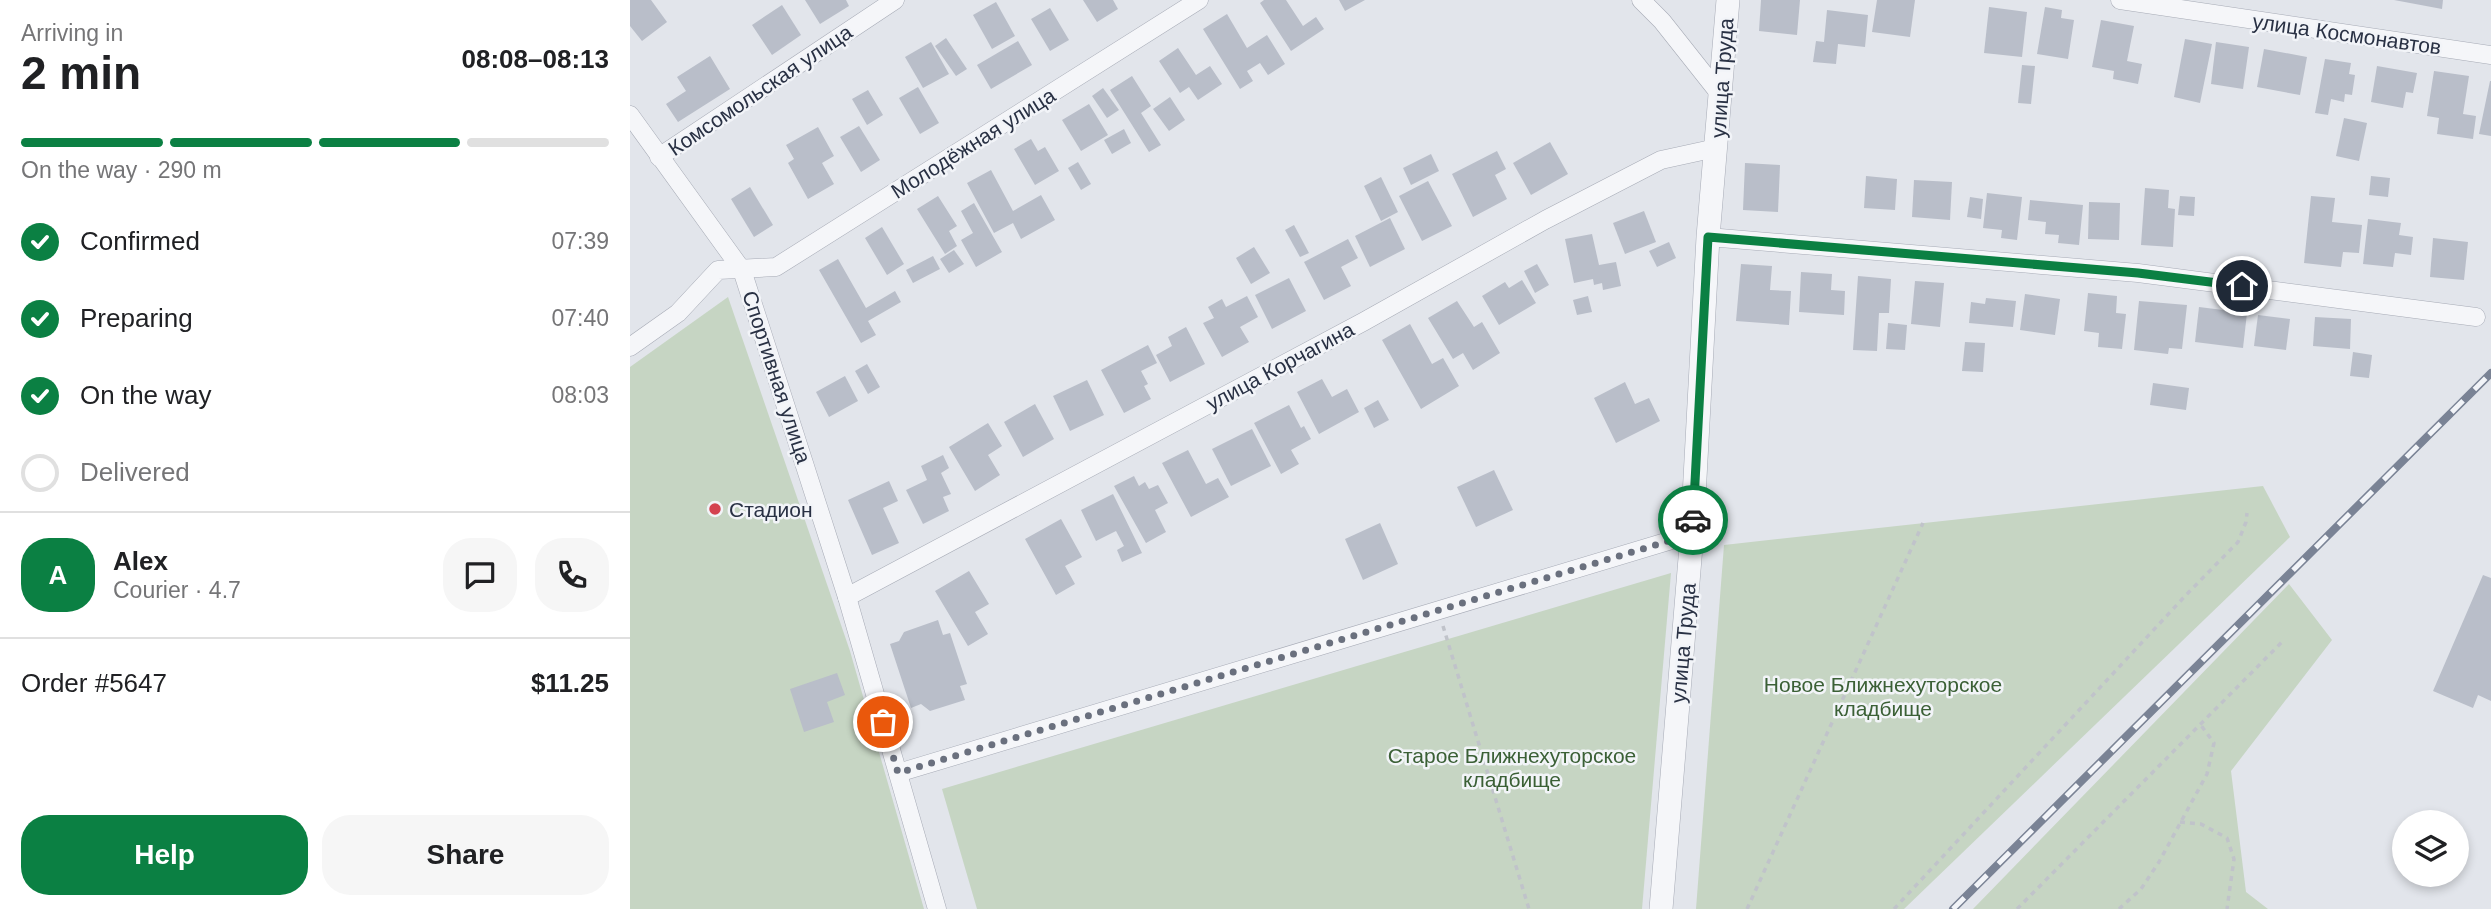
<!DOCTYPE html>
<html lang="en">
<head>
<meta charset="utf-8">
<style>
  :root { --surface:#fff; --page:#f6f6f6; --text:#202124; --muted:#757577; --line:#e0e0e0; --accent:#0b8043 }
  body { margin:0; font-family:Helvetica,sans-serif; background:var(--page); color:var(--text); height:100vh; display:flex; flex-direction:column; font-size:26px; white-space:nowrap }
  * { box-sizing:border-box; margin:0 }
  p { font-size:23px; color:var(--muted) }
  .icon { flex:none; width:38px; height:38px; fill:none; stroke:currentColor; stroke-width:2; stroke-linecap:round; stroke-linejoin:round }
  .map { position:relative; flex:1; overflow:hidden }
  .side { display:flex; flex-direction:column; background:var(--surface); width:630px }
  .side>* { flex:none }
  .buttons { position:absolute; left:1762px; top:810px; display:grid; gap:14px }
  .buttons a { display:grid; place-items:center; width:77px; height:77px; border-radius:50%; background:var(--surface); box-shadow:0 4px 10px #0003; font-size:35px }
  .pin { position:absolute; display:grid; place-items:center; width:60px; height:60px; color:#fff; margin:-30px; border:4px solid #fff; border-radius:50%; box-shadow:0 2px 7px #0007 }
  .courier { position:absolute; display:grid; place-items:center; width:70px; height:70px; margin:-35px; border:5px solid #0b8043; border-radius:50%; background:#fff; color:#222; box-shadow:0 2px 9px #0007 }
  .head em { font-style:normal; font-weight:700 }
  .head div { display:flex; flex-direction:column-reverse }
  .head { display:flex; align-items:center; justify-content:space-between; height:119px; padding:0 21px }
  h1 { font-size:46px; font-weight:700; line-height:52px }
  .bar { display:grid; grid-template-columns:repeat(4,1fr); gap:10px 7px; align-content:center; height:84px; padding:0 21px }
  .bar i { height:9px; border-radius:5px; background:var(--line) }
  .bar .on { background:var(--accent) }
  .bar p { grid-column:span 4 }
  .line { display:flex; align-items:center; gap:18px; padding:0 21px; border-top:2px solid var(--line) }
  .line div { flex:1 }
  .round { display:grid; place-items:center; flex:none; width:74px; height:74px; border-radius:28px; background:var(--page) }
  ol { padding:0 21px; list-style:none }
  li { display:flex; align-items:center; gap:21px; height:77px }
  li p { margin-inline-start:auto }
  li .icon { padding:7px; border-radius:50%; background:var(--accent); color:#fff; stroke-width:4 }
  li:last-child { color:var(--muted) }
  li i { width:38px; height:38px; border:4px solid var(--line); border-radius:50% }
  .cta { display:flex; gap:14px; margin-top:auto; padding:14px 21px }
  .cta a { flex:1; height:80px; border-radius:28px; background:var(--accent); color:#fff; font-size:28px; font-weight:700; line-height:80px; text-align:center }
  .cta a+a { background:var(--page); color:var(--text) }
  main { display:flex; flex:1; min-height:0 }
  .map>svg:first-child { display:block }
  .green { fill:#c6d5c3 }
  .building { fill:#b9bec9 }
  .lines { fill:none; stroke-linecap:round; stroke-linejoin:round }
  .minor-casing { stroke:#a7abb6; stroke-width:19 }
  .tertiary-casing { stroke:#a7abb6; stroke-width:24 }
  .path { stroke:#c0c3ca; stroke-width:3.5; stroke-dasharray:5 5; stroke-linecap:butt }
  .minor { stroke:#f5f6f9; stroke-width:18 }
  .tertiary { stroke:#f5f6f9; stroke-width:23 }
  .rail-casing { stroke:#7a8395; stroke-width:8 }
  .rail { stroke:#f2f4f8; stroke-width:5; stroke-dasharray:16; stroke-linecap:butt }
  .done { stroke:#6a707e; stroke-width:7; stroke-dasharray:0 12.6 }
  .route { stroke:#0b8043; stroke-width:9 }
  .poi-dot { fill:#d44250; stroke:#f2f4f8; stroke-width:2.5 }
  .labels { text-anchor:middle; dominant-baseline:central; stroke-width:5; stroke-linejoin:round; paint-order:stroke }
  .street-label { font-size:21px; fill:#293144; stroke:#f2f4f8 }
  .poi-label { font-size:21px; fill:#293144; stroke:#f2f4f8; text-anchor:start }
  .park-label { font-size:21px; fill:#3b6036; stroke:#f2f4f8 }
</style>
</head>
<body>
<main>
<section class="side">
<div class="head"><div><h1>2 min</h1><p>Arriving in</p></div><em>08:08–08:13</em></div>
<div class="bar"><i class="on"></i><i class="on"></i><i class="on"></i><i></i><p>On the way · 290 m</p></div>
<ol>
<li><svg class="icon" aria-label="check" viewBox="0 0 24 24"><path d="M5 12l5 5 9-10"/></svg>Confirmed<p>07:39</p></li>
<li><svg class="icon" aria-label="check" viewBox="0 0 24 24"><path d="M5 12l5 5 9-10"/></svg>Preparing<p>07:40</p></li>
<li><svg class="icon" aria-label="check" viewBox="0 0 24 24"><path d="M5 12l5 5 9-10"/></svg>On the way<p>08:03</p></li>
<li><i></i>Delivered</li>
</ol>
<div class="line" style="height:126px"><b class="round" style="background:var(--accent);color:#fff">A</b><div><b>Alex</b><p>Courier · 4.7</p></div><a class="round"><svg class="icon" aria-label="chat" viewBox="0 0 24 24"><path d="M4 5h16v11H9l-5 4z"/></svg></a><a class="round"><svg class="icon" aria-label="phone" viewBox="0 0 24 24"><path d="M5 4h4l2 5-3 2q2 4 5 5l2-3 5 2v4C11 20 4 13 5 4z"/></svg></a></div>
<div class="line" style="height:91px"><div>Order #5647</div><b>$11.25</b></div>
<div class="cta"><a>Help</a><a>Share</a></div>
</section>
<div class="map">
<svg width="1861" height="909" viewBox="0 0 1861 909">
  <rect width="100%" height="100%" fill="#e2e5eb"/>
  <g class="green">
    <path d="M 98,297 L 220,651 L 294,909 L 0,909 L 0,367 Z"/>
    <path d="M 1633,486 L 1660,537 L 1274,909 L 1066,909 L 1094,545 Z"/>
    <path d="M 1041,573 L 1012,909 L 347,909 L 312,789 Z"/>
    <path d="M 1659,584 L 1702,640 L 1601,771 L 1616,892 L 1638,909 L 1343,909 Z"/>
  </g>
  <g class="building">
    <path d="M 0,0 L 21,0 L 37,22 L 12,41 L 0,26 Z"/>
    <path d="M 175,0 L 216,0 L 219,6 L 190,24 Z"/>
    <path d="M 453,0 L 483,0 L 488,9 L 467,22 Z"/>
    <path d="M 634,0 L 656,0 L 673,26 L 686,17 L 694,29 L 661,51 L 630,3 Z"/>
    <path d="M 709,0 L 735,0 L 715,11 Z"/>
    <path d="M 1131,0 L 1170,0 L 1167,35 L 1129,31 Z"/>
    <path d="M 1247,0 L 1285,0 L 1280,37 L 1242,32 Z"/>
    <path d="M 1764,0 L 1813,0 L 1812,9 Z"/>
    <path d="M 366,2 L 385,36 L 362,49 L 343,15 Z"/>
    <path d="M 152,5 L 171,35 L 142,55 L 122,25 Z"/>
    <path d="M 1359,7 L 1397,12 L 1392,57 L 1354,53 Z"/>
    <path d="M 1415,7 L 1432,10 L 1431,18 L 1444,20 L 1438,59 L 1407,54 Z"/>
    <path d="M 420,8 L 439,40 L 420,51 L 401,19 Z"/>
    <path d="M 1197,10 L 1238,15 L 1235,47 L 1208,44 L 1206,64 L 1183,62 L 1186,41 L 1194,42 Z"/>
    <path d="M 597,14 L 617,48 L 637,35 L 655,64 L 638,75 L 630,63 L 617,71 L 623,81 L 610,89 L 573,29 Z"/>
    <path d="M 1471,20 L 1504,26 L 1497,61 L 1512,64 L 1508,84 L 1483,79 L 1484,71 L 1462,67 Z"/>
    <path d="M 316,38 L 337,69 L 326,76 L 305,46 Z"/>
    <path d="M 1555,39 L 1582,44 L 1570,103 L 1544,97 Z"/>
    <path d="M 388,41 L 402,65 L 361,89 L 347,65 Z"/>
    <path d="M 301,42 L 319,74 L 293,88 L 275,57 Z"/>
    <path d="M 1586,42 L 1619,47 L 1613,89 L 1581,84 Z"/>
    <path d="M 548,48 L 566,75 L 580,66 L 592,84 L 568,100 L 559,87 L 550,93 L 529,61 Z"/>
    <path d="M 1634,49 L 1677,57 L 1670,95 L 1627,87 Z"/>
    <path d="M 80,56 L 100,89 L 48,122 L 36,104 L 56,91 L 47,77 Z"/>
    <path d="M 1695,59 L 1721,63 L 1719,74 L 1725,75 L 1722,95 L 1715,94 L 1714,102 L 1701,99 L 1698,115 L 1685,113 Z"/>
    <path d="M 1392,65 L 1405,66 L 1401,104 L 1388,103 Z"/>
    <path d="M 1747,66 L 1787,73 L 1783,93 L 1776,92 L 1773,108 L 1741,102 Z"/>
    <path d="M 1804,71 L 1839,76 L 1833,114 L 1846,116 L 1843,139 L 1807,134 L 1809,118 L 1797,116 Z"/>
    <path d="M 502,76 L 521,106 L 511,113 L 531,145 L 519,152 L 480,90 Z"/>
    <path d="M 1860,81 L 1861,81 L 1861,136 L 1849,134 Z"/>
    <path d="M 288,87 L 309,123 L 290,134 L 269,98 Z"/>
    <path d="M 473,88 L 489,110 L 477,118 L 462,96 Z"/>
    <path d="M 238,90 L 253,115 L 237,125 L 222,99 Z"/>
    <path d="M 540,97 L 555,120 L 539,131 L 523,109 Z"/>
    <path d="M 459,104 L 478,135 L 451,151 L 432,120 Z"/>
    <path d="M 1714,118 L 1737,123 L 1729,161 L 1706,156 Z"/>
    <path d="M 229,126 L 250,160 L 231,172 L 210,137 Z"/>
    <path d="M 188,127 L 204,156 L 192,163 L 204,184 L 178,199 L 158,163 L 164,159 L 156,145 Z"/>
    <path d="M 494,129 L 501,143 L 482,154 L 474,140 Z"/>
    <path d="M 401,139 L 408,151 L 415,147 L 429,171 L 405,185 L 384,149 Z"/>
    <path d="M 920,142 L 938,174 L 901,195 L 883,163 Z"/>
    <path d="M 867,151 L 876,169 L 865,175 L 877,199 L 843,217 L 822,174 Z"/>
    <path d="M 801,154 L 809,171 L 781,185 L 773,168 Z"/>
    <path d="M 448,162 L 461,184 L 451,190 L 438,168 Z"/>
    <path d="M 1115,163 L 1150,165 L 1148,212 L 1113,210 Z"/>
    <path d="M 361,170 L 383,211 L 411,195 L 425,220 L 391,239 L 383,223 L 364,233 L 337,183 Z"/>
    <path d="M 1236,176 L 1267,179 L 1265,210 L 1234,208 Z"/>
    <path d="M 1741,176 L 1760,178 L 1758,197 L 1739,195 Z"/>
    <path d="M 751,177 L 768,212 L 751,221 L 734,186 Z"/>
    <path d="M 1284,180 L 1322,182 L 1320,220 L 1282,217 Z"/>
    <path d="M 798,181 L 822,226 L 792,241 L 769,196 Z"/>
    <path d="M 120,187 L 143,225 L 124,237 L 101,199 Z"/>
    <path d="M 1515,188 L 1539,190 L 1538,208 L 1545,209 L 1543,247 L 1511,245 Z"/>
    <path d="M 1357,193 L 1392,197 L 1387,240 L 1371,238 L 1372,230 L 1353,228 Z"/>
    <path d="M 308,196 L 327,226 L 319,231 L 327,246 L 315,254 L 287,209 Z"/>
    <path d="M 1550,196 L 1565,197 L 1564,216 L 1548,215 Z"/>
    <path d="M 1681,196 L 1705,198 L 1702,222 L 1732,225 L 1729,253 L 1713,252 L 1711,267 L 1674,263 Z"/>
    <path d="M 1340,197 L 1353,199 L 1351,219 L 1337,217 Z"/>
    <path d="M 1400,200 L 1453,205 L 1449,245 L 1428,243 L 1429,235 L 1415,234 L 1416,222 L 1398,220 Z"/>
    <path d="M 1459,202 L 1490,203 L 1489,240 L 1458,239 Z"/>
    <path d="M 344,203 L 372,252 L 346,267 L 331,240 L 343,233 L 331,211 Z"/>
    <path d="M 1014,211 L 1026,242 L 995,254 L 983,223 Z"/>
    <path d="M 760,218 L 775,249 L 740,267 L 725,236 Z"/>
    <path d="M 1738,219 L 1771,223 L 1769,235 L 1783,237 L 1781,255 L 1765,253 L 1763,267 L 1733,264 Z"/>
    <path d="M 664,225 L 679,253 L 670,257 L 655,230 Z"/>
    <path d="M 252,227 L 274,264 L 257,275 L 235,238 Z"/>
    <path d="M 962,234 L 969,265 L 986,262 L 991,286 L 973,290 L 972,283 L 964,285 L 963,279 L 944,283 L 935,239 Z"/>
    <path d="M 1803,238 L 1838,242 L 1834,280 L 1800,277 Z"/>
    <path d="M 718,239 L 728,258 L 711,267 L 721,286 L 694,300 L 674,262 Z"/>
    <path d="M 1039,242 L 1046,258 L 1027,267 L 1019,251 Z"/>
    <path d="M 624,247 L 640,273 L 621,284 L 606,258 Z"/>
    <path d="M 324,250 L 334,264 L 319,273 L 310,259 Z"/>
    <path d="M 303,256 L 310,269 L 283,283 L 276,270 Z"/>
    <path d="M 208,259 L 236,308 L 265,291 L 271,302 L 238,321 L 246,335 L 231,343 L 189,270 Z"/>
    <path d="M 907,264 L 919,285 L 905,293 L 894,271 Z"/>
    <path d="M 1111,264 L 1142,266 L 1140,290 L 1161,291 L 1159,325 L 1106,321 Z"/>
    <path d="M 1171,272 L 1202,274 L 1201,290 L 1215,291 L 1214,315 L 1169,312 Z"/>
    <path d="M 1228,276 L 1261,279 L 1259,313 L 1249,313 L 1247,351 L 1223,350 Z"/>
    <path d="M 659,278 L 676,311 L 642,329 L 625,295 Z"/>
    <path d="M 892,280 L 906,303 L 869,325 L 852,296 L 875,282 L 879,288 Z"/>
    <path d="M 1285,281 L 1314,283 L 1310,327 L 1281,324 Z"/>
    <path d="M 1458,293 L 1487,296 L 1486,313 L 1496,314 L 1492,349 L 1468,347 L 1469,333 L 1454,331 Z"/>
    <path d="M 1395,294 L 1430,299 L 1425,335 L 1390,330 Z"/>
    <path d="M 617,296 L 628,317 L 610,327 L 619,342 L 592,357 L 573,323 L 584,318 L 578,307 L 592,299 L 596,307 Z"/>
    <path d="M 958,296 L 962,312 L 947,315 L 943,300 Z"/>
    <path d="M 1356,298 L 1386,301 L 1383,327 L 1339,323 L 1341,302 L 1355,304 Z"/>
    <path d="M 827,301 L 844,327 L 852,322 L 870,353 L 843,370 L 833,353 L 823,359 L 798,318 Z"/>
    <path d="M 1509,301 L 1557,305 L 1552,349 L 1539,348 L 1538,354 L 1504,350 Z"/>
    <path d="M 1569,307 L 1617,313 L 1613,348 L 1565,342 Z"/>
    <path d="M 1628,315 L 1660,319 L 1656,350 L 1624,346 Z"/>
    <path d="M 1685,317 L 1721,319 L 1720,349 L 1683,346 Z"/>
    <path d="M 1258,323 L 1277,325 L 1275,350 L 1256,349 Z"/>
    <path d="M 780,324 L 802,364 L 813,358 L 829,386 L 791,409 L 752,340 Z"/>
    <path d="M 556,327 L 575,364 L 540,382 L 526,355 L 542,346 L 538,337 Z"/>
    <path d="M 1335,342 L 1355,343 L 1353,372 L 1332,371 Z"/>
    <path d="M 518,345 L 527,363 L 511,371 L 518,384 L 514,386 L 521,399 L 494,413 L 471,370 Z"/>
    <path d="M 1723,352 L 1742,355 L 1739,378 L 1720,376 Z"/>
    <path d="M 237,364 L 250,387 L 238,394 L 225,371 Z"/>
    <path d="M 215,376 L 228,401 L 199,417 L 186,392 Z"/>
    <path d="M 692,379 L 702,397 L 717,389 L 729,412 L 689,434 L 667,392 Z"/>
    <path d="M 457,380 L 474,415 L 440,431 L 423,396 Z"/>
    <path d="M 995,382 L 1005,404 L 1019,398 L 1030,421 L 986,443 L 964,398 Z"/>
    <path d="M 1523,383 L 1559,388 L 1556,410 L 1520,405 Z"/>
    <path d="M 748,400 L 759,420 L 744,428 L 734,408 Z"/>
    <path d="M 405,404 L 424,439 L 393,457 L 374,422 Z"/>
    <path d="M 659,405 L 671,428 L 674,426 L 681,439 L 661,450 L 669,464 L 651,474 L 624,423 Z"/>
    <path d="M 358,423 L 372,446 L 358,455 L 370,475 L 345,491 L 319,447 Z"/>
    <path d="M 622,429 L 641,466 L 601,486 L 582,449 Z"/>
    <path d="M 558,450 L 576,484 L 588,478 L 599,497 L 561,517 L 532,463 Z"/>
    <path d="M 313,455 L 319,468 L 311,473 L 321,494 L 313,497 L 319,511 L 293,524 L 276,490 L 297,480 L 291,466 Z"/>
    <path d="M 864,470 L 883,510 L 846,527 L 827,487 Z"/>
    <path d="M 504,476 L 509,486 L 515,482 L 519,489 L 528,485 L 538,503 L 525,510 L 536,532 L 516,543 L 484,486 Z"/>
    <path d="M 259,481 L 268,501 L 253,508 L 269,543 L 242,555 L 218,500 Z"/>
    <path d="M 483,494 L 512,553 L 492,562 L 487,550 L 494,546 L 486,531 L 466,541 L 451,510 Z"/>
    <path d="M 431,519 L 452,557 L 435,566 L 445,584 L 426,595 L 395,539 Z"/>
    <path d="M 750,523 L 768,564 L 733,580 L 715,539 Z"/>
    <path d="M 339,571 L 359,604 L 345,612 L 358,634 L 338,646 L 305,591 Z"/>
    <path d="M 1853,575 L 1861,578 L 1861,701 L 1848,695 L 1843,708 L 1803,691 Z"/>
    <path d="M 308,620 L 313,635 L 320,633 L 337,684 L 330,686 L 335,700 L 300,711 L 291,704 L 281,708 L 260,644 L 269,641 L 274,632 Z"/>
    <path d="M 207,673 L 215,695 L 197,702 L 204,722 L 174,732 L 160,689 Z"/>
  </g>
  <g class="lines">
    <g class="minor-casing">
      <g id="minor">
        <path d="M 1011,0 L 1032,21 L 1089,93"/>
        <path d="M 1490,0 L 1861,55"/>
        <path d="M 0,115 L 112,270 L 217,597 L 307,909"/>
        <path d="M 29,157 L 265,0"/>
        <path d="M 1078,237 L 1508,273 L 1846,317"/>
        <path d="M 0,347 L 48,313 L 88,270 L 146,267 L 569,0"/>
        <path d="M 217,597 L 733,322 L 915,220 L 1031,160 L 1086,148"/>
        <path d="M 268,773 L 1062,534"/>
      </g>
    </g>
    <g class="tertiary-casing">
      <path id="tertiary" d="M 1031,909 L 1062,534 L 1078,237 L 1098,0"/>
    </g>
    <g class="path">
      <path d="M 813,626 L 899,909"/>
      <path d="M 1550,822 L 1571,824 L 1597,838 L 1604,859 L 1597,909"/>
      <path d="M 1117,909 L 1293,523"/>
      <path d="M 1264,909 L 1557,594 L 1608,542 L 1616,522 L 1617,513"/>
      <path d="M 1387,909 L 1652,642"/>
      <path d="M 1489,909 L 1511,889 L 1529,862 L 1577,774 L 1584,743 L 1570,724"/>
    </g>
    <use href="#minor" class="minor"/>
    <use href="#tertiary" class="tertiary"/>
    <g class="rail-casing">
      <path id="rail" d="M 1323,909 L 1861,373"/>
    </g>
    <use href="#rail" class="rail"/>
  </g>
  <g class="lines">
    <path class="done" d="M 253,722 L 268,773 L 1062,534 L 1063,520"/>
    <path class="route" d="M 1063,520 L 1078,237 L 1508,273 L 1612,286"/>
  </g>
  <circle class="poi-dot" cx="85" cy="509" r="7"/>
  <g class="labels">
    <g class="street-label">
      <text transform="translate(1717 34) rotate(8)">улица Космонавтов</text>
      <text transform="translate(1092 78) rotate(-86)">улица Труда</text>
      <text transform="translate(130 90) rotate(-34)">Комсомольская улица</text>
      <text transform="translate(343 143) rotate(-32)">Молодёжная улица</text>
      <text transform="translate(650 366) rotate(-28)">улица Корчагина</text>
      <text transform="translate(147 377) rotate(72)">Спортивная улица</text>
      <text transform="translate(1053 643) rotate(-85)">улица Труда</text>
    </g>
    <g class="poi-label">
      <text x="99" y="509">Стадион</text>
    </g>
    <g class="park-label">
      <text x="1253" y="684">Новое Ближнехуторское<tspan x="1253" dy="24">кладбище</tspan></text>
      <text x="882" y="755">Старое Ближнехуторское<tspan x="882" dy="24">кладбище</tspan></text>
    </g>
  </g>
</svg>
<div class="buttons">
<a><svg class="icon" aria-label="layers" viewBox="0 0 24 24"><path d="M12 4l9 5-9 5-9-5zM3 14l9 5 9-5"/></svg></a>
</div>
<div class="pin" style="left:253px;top:722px;background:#ea580c"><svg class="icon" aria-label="bag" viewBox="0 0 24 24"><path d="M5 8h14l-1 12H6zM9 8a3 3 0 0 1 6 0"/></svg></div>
<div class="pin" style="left:1612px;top:286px;background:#1f2937"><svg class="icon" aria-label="home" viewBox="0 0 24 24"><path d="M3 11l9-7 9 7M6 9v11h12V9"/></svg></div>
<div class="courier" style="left:1063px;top:520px"><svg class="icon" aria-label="car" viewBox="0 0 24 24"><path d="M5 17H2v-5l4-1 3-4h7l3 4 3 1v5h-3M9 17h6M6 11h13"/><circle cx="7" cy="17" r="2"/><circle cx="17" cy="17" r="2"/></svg></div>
</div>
</main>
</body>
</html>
